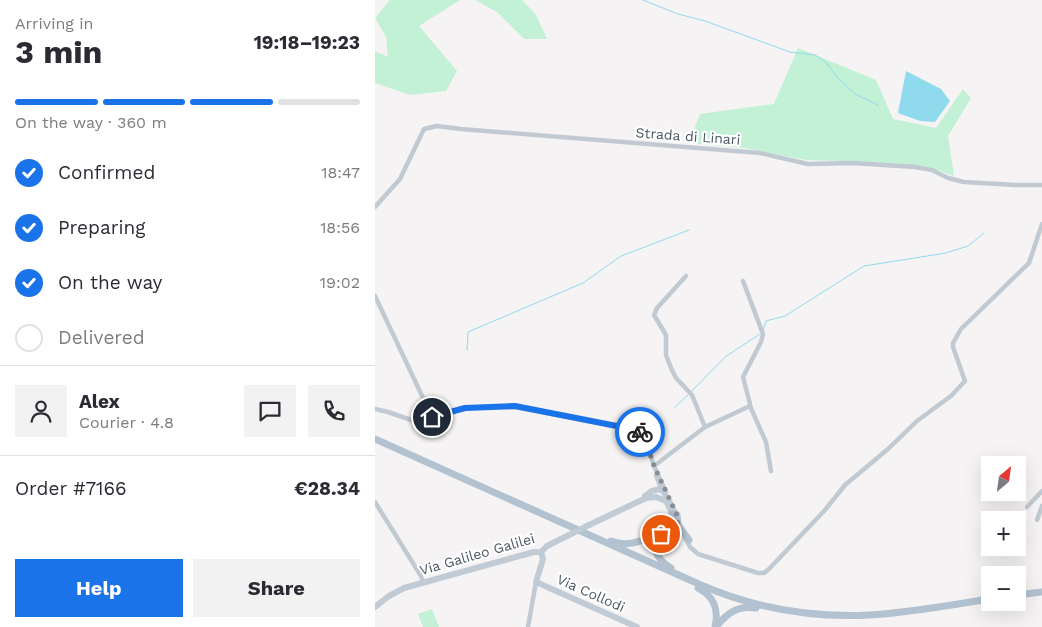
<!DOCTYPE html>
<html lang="en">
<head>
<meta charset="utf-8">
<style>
  :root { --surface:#fff; --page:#f2f2f3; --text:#2b2b33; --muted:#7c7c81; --line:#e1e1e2; --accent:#1a73e8 }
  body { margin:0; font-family:"Work Sans",sans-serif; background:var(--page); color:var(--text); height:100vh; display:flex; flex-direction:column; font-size:19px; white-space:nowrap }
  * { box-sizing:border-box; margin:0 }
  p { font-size:16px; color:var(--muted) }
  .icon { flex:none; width:28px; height:28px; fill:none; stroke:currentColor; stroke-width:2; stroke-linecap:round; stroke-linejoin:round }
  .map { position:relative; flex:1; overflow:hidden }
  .drawer { display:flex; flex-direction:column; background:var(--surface); width:375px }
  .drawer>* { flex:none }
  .needle { width:32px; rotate:29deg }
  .tools { position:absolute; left:606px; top:456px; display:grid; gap:10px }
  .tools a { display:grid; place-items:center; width:45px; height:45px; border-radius:0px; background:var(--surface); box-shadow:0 5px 20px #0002; font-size:25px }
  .pin { position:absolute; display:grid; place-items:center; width:42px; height:42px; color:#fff; margin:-21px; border:2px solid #fff; border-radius:50%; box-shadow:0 1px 5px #0007 }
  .courier { position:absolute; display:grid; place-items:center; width:50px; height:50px; margin:-25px; border:4px solid #1a73e8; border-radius:50%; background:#fff; color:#222; box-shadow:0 1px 6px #0007 }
  .head em { font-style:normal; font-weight:700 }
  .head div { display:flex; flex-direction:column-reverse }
  .head { display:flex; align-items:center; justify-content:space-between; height:85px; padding:0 15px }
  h1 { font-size:32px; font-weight:700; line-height:38px }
  .bar { display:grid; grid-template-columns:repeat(4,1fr); gap:8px 5px; align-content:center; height:60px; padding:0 15px }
  .bar i { height:6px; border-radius:4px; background:var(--line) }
  .bar .active { background:var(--accent) }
  .bar p { grid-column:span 4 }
  .line { display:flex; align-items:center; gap:12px; padding:0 15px; border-top:1px solid var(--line) }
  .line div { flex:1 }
  .round { display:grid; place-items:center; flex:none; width:52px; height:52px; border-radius:0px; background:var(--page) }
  ol { padding:0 15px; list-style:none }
  li { display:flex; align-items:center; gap:15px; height:55px }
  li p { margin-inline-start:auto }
  li .icon { padding:5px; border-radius:50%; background:var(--accent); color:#fff; stroke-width:4 }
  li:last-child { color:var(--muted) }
  li i { width:28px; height:28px; border:2px solid var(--line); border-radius:50% }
  .cta { display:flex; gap:10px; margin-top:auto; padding:10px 15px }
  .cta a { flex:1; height:58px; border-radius:0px; background:var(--accent); color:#fff; font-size:20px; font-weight:700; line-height:58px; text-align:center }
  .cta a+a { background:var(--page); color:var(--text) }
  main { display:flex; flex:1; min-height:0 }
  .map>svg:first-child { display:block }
  .green { fill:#c3f1d5 }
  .water { fill:#90daee }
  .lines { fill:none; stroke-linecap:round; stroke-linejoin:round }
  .stream { stroke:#90daee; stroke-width:1 }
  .street { stroke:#c1cad2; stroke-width:4.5 }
  .secondary { stroke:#c1cbd6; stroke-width:6 }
  .primary { stroke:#b3c2d1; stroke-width:7 }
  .secondary-bridge { stroke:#c1cbd6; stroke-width:6 }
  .done { stroke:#868d94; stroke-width:5; stroke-dasharray:0 9 }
  .route { stroke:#1a73e8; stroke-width:6 }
  .labels { text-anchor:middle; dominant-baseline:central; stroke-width:4.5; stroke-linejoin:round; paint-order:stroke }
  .street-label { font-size:14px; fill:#4a5661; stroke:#fff }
</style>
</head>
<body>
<main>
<section class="drawer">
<div class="head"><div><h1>3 min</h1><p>Arriving in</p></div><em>19:18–19:23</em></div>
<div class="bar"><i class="active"></i><i class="active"></i><i class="active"></i><i></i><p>On the way · 360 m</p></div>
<ol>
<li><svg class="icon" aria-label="check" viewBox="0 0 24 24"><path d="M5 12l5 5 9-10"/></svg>Confirmed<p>18:47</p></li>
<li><svg class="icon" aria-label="check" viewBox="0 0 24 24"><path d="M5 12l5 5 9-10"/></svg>Preparing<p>18:56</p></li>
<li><svg class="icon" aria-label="check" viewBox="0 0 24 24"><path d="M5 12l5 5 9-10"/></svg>On the way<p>19:02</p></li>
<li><i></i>Delivered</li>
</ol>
<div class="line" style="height:90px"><a class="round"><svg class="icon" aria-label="person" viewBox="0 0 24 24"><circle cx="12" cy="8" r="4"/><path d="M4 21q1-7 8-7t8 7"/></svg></a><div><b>Alex</b><p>Courier · 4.8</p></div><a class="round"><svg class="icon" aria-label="chat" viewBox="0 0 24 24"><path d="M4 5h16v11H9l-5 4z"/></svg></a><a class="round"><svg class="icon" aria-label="phone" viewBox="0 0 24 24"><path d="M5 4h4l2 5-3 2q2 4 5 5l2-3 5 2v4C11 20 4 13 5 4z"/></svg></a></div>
<div class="line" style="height:65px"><div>Order #7166</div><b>€28.34</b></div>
<div class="cta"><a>Help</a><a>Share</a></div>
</section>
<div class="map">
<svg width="667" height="627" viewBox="0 0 667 627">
  <rect width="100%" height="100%" fill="#f5f3f3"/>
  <g class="green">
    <path d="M 15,0 L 85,0 L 44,26 L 82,71 L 71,91 L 35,95 L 0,83 L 0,51 L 13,57 L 11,37 L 0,18 Z"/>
    <path d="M 100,0 L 147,0 L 160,13 L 172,39 L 149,39 L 122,12 Z"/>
    <path d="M 423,48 L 501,80 L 518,119 L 561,128 L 588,89 L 596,98 L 573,136 L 579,176 L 554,167 L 495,162 L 431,160 L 369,148 L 314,143 L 325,114 L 399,104 Z"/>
    <path d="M 57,609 L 64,627 L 48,627 L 43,614 Z"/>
  </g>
  <path class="water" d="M 531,71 L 566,89 L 575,101 L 560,122 L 545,121 L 523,113 Z"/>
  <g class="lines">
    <g class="stream">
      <path d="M 268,0 L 303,14 L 330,21 L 415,52 L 440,55 L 450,61 L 462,77 L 480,94 L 503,105"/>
      <path d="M 388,330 L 391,321 L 410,316 L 489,266 L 571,253 L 593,246 L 609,233"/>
      <path d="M 92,350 L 93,332 L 208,283 L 246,256 L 314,230"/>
      <path d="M 317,391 L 350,357 L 385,334"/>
      <path d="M 300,407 L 314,394"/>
    </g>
    <g class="street">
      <path d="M 0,207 L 25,179 L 49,129 L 62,126 L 86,129 L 385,153 L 433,164 L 478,163 L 540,167 L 557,170 L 573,178 L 589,182 L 640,185 L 667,185"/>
      <path d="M 0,296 L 57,417"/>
      <path d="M 375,406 L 391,442 L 396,471"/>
      <path d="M 0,409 L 13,412 L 39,421 L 90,408 L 140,407 L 257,429 L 267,433 L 270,438 L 279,466 L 291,492"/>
      <path d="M 330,427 L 375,406 L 375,404 L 368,377 L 386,342 L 388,334 L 368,281"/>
      <path d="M 279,466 L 330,427 L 317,395 L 301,378 L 296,368 L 291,355 L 291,335 L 279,315 L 282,308 L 311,276"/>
      <path d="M 281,475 L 287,491"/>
      <path d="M 294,499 L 300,511"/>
      <path d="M 0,502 L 46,576 L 48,583"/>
      <path d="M 652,507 L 667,491"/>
      <path d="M 662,520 L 667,506"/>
      <path d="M 310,538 L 315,547 L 323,554 L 383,573 L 389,573 L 394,569 L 450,510 L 470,485 L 513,449 L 542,421 L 576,396 L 590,381 L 578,347 L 578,343 L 586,329 L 654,263 L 667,224"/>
      <path d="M 153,627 L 161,582"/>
    </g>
    <g class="secondary">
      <path d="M 270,496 L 277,491 L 285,489 L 289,492 L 293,502"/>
      <path d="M 214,525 L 271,498 L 281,497 L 291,501 L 297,513"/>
      <path d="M 166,552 L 168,559 L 161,582 L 262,627"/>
      <path d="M 166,552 L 172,546 L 192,536"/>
      <path d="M 0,607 L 14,596 L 29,588 L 159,552 L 166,552"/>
    </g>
    <g class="primary">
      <path d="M 0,439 L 326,585 C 379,608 435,618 494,615 C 534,613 575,605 615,599"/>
      <path d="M 302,515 L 303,525 L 314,540"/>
      <path d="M 294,527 L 297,513"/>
      <path d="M 236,541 C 254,548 270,540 287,531"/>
      <path d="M 296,568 C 285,562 271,544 286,534 C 291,531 297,530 302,527 L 303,525"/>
      <path d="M 323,588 C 339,596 344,610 340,627"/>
      <path d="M 642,595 L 667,592"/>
      <path d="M 341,627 C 352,613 363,605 381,608"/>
    </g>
    <path class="secondary-bridge" d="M 192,536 L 214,525"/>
  </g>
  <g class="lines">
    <path class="done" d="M 265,432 L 270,438 L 279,466 L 302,515 L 303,526 L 286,534"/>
    <path class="route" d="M 57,417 L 90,408 L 140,406 L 257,429 L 265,432"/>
  </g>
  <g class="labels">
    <g class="street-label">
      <text transform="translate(313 136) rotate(4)">Strada di Linari</text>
      <text transform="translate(102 554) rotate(-16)">Via Galileo Galilei</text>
      <text transform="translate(216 593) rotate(24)">Via Collodi</text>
    </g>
  </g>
</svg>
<div class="tools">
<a><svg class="needle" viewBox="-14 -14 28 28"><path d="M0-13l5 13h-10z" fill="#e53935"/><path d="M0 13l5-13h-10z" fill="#7c7c81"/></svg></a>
<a>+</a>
<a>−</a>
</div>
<div class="pin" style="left:286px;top:534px;background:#ea580c"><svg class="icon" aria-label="bag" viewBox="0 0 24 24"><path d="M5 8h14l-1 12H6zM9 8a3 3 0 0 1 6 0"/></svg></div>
<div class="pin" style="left:57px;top:417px;background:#1f2937"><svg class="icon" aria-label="home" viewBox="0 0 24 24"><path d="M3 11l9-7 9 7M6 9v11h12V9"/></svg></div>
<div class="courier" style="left:265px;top:432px"><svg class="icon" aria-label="bike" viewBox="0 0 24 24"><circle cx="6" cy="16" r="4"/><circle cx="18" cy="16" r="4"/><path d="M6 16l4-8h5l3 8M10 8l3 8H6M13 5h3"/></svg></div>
</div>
</main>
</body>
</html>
